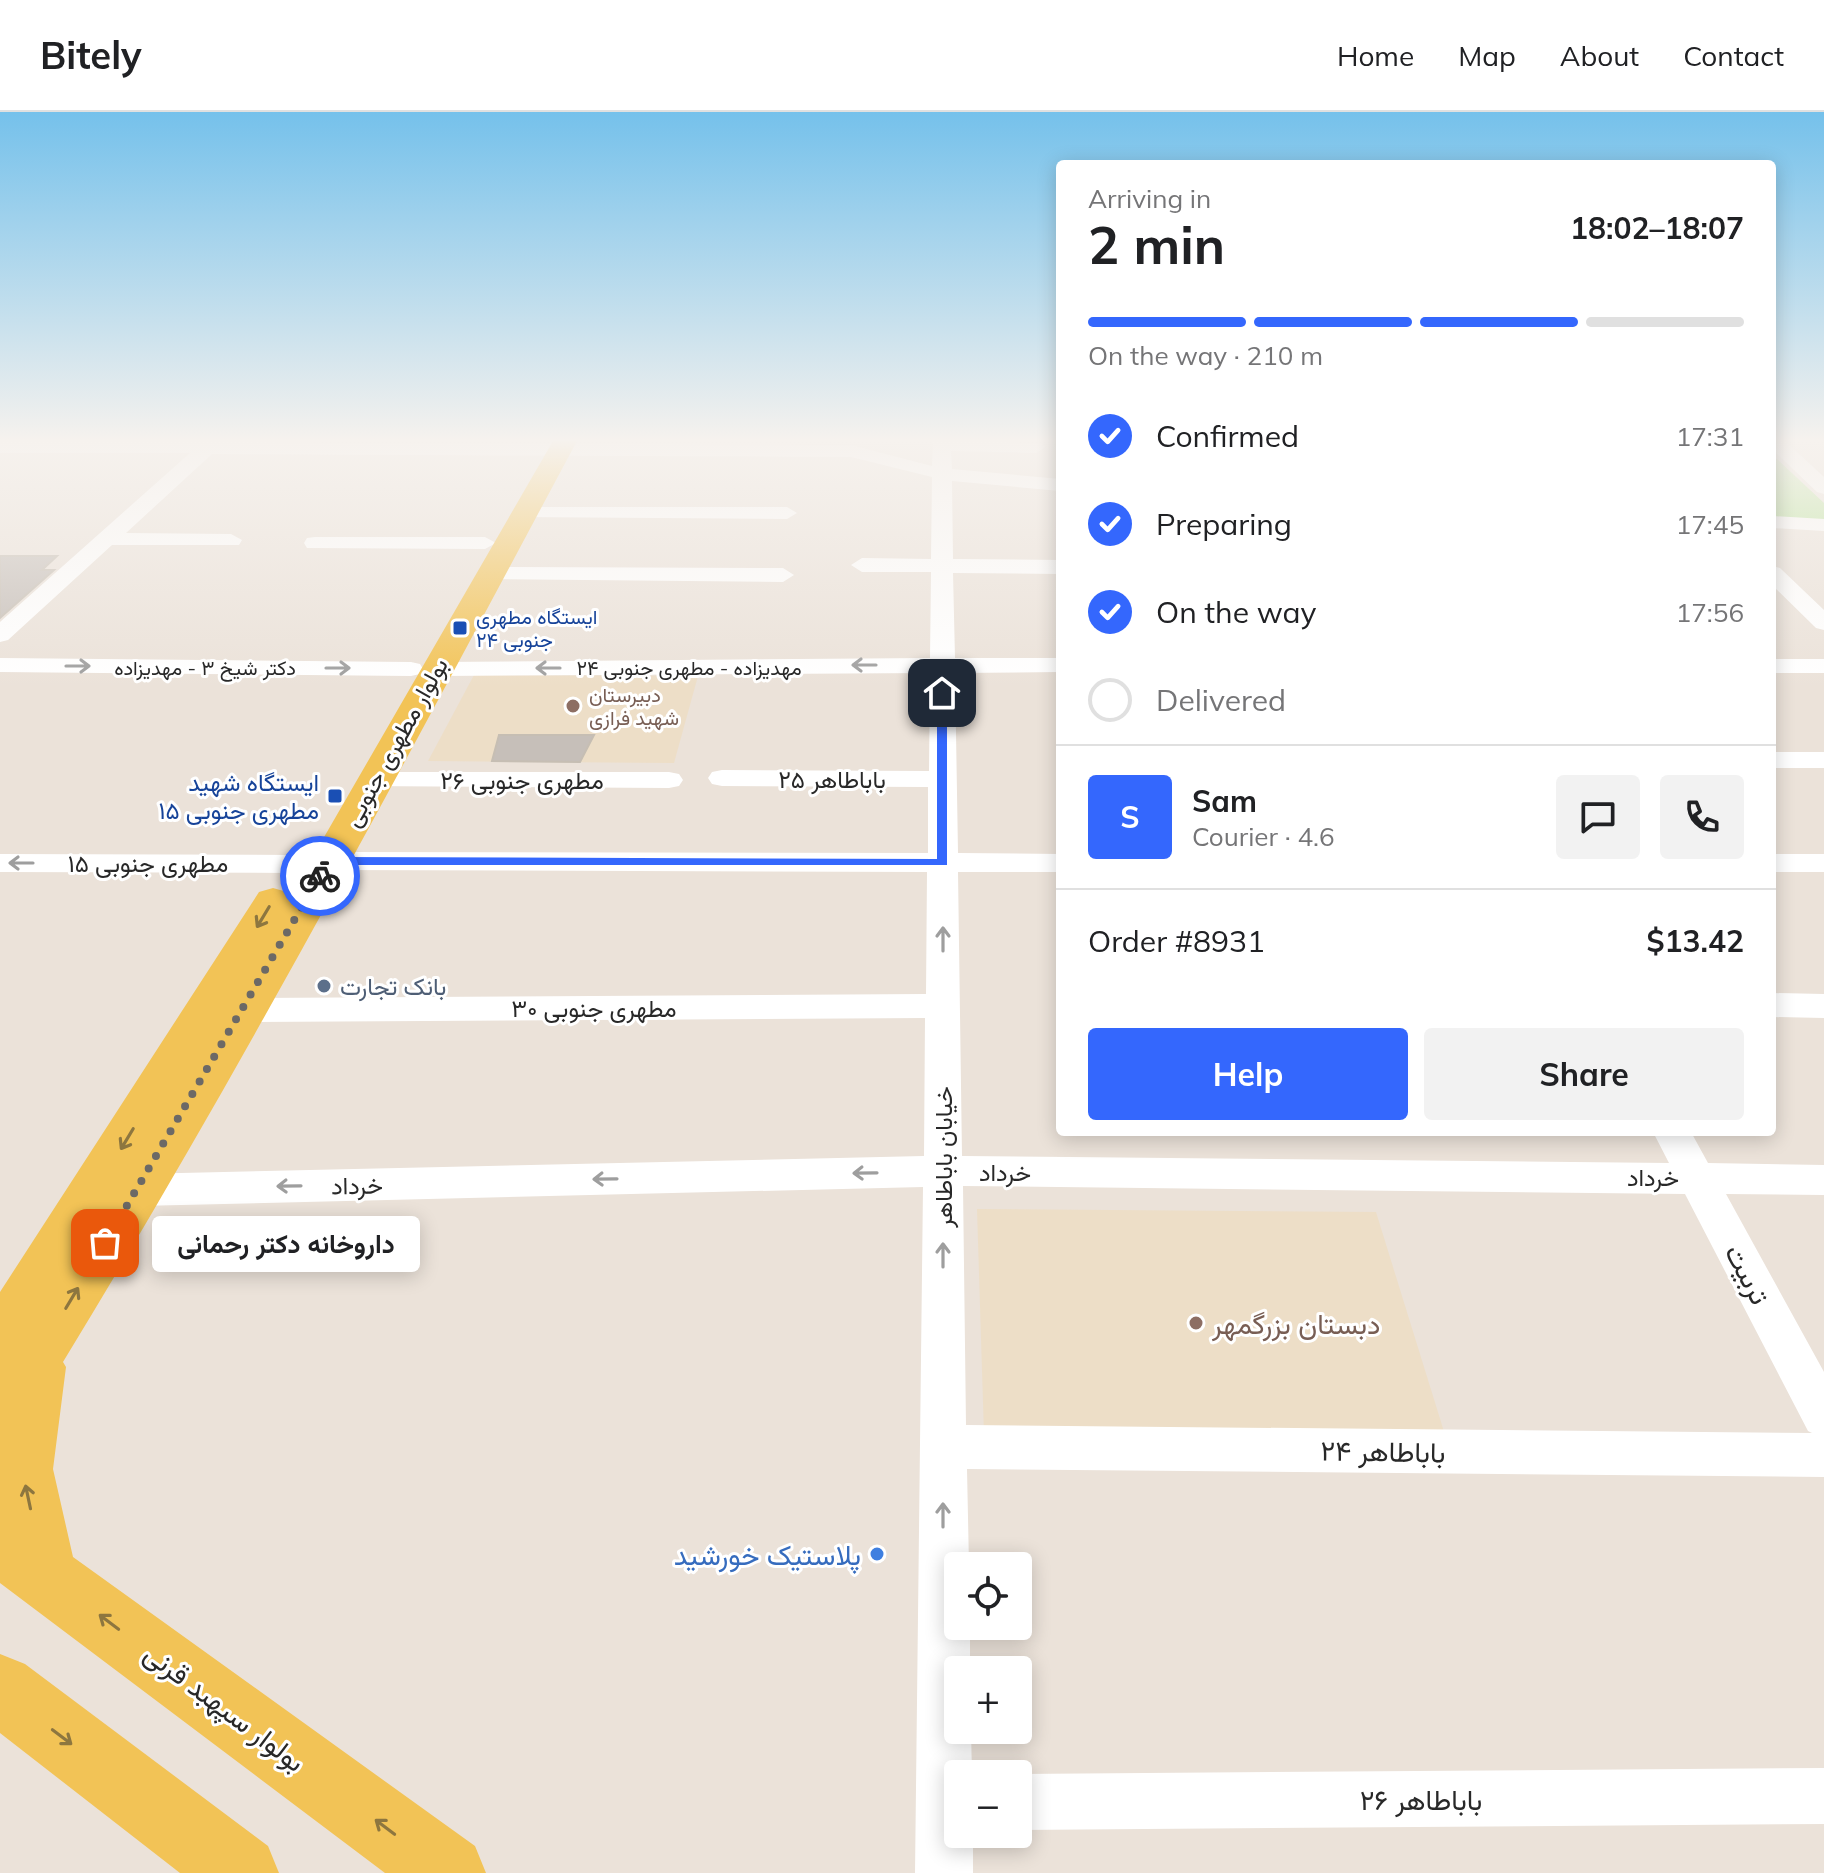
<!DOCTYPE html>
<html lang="en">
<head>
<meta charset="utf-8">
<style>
  :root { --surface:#fff; --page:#f2f2f2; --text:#202124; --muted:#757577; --line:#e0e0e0; --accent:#3467fd }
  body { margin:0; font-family:Mulish,Vazirmatn,sans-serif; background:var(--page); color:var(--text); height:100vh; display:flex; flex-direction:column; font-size:30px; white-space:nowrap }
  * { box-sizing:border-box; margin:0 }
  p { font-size:26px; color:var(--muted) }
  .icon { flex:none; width:44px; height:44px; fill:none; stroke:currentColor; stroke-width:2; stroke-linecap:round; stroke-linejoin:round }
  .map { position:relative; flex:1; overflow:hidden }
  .drawer { position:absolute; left:1056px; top:48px; width:720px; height:976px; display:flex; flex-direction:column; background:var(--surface); border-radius:8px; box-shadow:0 4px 20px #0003 }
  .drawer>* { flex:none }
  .controls { position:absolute; left:944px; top:1440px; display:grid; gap:16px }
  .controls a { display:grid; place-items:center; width:88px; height:88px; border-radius:8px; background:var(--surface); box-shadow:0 4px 20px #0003; font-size:40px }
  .pin { position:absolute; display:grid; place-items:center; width:68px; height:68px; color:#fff; margin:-34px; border-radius:16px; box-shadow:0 4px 12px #0006 }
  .courier { position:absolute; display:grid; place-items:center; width:80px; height:80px; margin:-40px; border:6px solid #3467fd; border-radius:50%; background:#fff; color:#222; box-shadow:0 2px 10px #0007 }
  .bubble { position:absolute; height:56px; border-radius:8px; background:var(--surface); box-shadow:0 4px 20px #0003; font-size:26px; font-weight:700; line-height:56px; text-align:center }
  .summary em { font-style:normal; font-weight:700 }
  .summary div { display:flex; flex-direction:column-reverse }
  .summary { display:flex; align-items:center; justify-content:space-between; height:136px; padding:0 32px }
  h1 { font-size:52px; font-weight:700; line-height:60px }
  .bar { display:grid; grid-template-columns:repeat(4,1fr); gap:12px 8px; align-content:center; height:96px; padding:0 32px }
  .bar i { height:10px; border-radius:6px; background:var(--line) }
  .bar .current { background:var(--accent) }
  .bar p { grid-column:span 4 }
  .line { display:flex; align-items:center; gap:20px; padding:0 32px; border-top:2px solid var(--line) }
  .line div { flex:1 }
  .round { display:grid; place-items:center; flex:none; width:84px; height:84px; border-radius:8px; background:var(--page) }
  ol { padding:0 32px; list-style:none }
  li { display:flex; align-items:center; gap:24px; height:88px }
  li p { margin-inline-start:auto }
  li .icon { padding:8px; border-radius:50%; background:var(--accent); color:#fff; stroke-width:4 }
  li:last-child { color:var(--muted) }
  li i { width:44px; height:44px; border:4px solid var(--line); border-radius:50% }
  .primary-button { display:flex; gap:16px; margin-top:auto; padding:16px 32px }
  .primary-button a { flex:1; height:92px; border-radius:8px; background:var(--accent); color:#fff; font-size:32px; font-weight:700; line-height:92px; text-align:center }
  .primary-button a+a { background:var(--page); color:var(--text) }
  header { display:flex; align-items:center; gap:48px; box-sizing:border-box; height:112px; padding:0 40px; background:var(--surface); border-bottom:2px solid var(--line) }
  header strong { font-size:38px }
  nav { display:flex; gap:44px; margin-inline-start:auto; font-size:28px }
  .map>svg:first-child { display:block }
  .education { fill:#eddec7 }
  .green { fill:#b4e393 }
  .building { fill:#c6bfb9; stroke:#c6beb3; stroke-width:2 }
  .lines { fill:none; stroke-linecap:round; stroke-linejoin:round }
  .minor { fill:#fff; fill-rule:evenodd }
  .major { fill:#f2c356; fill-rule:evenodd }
  .oneway { stroke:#9e9e9e }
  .oneway2 { stroke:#8d763f }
  .route { fill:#3467fd }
  .done { stroke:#6c6966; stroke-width:8; stroke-dasharray:0 14.4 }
  .transit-dot { fill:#1a4fb4; stroke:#fff; stroke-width:3 }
  .education-dot { fill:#8d6e63; stroke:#fff; stroke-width:3 }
  .service-dot { fill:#5c6f8a; stroke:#fff; stroke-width:3 }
  .shop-dot { fill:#3f7fe0; stroke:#fff; stroke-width:3 }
  .labels { text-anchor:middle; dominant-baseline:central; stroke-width:6; stroke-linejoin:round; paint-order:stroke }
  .far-transit-label { font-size:20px; fill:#164399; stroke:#fff; text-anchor:start }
  .far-street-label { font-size:20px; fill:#282828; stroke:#fff }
  .far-education-label { font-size:20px; fill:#785e54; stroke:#fff; text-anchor:start }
  .street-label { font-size:24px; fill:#282828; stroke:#fff }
  .transit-label { font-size:24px; fill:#164399; stroke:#fff; text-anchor:end }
  .service-label { font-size:24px; fill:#4e5e75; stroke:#fff; text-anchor:start }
  .near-street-label { font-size:28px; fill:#282828; stroke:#fff }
  .near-education-label { font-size:28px; fill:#785e54; stroke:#fff; text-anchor:start }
  .near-shop-label { font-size:28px; fill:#366cbe; stroke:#fff; text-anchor:end }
</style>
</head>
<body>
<header>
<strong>Bitely</strong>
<nav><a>Home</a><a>Map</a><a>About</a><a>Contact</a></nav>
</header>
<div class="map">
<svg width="1824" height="1761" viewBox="0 0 1824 1761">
  <rect width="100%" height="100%" fill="#ebe2d9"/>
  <g class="education">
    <path d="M 474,563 L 698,564 L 674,651 L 428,649 Z"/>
    <path d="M 977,1097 L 1376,1100 L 1446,1326 L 984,1323 Z"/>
  </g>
  <path class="green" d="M 1772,347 L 1777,347 L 1824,391 L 1824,408 L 1772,405 Z"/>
  <g class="building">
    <path d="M 0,444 L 57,444 L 42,458 L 54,458 L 0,506 Z"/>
    <path d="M 499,623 L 594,623 L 580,650 L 492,649 Z"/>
  </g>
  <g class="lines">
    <g class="minor">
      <path d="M 0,329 L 851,333 L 932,354 L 933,329 L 1043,331 L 1045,335 L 1036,341 L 951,339 L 952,357 L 1060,367 L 1060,379 L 952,369 L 953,447 L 1060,448 L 1060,462 L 953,461 L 955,546 L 1060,546 L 1060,560 L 955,561 L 958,741 L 1060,742 L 1060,760 L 958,760 L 962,1044 L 1669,1051 L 1653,1020 L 1691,1020 L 1708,1051 L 1824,1053 L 1824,1083 L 1726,1082 L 1824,1260 L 1824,1365 L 967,1357 L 969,1454 L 958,1454 L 958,1514 L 970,1514 L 970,1558 L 958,1558 L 958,1618 L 971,1618 L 972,1662 L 958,1662 L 958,1722 L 973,1722 L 973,1761 L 915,1761 L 923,1075 L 138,1094 L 124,1089 L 118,1078 L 124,1067 L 138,1062 L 924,1044 L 925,906 L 244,910 L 232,906 L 227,898 L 232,890 L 244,886 L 926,882 L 927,760 L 328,758 L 317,756 L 313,749 L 317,742 L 328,740 L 928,741 L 928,675 L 722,674 L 712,672 L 708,666 L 712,660 L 722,658 L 929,659 L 930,561 L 437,564 L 428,562 L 425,557 L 428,552 L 437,550 L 930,546 L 931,460 L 862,460 L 851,453 L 862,446 L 931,447 L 932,365 L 851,345 L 212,342 L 126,421 L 231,422 L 242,428 L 239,433 L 112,433 L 8,528 L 0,530 L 0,510 L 190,341 L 0,341 ZM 963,1074 L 1685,1082 L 1808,1319 L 1812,1321 L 966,1313 Z"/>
      <path d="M 1772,329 L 1785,329 L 1824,365 L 1824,382 L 1817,380 L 1772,337 Z"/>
      <path d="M 524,395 L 787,395 L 797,401 L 787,407 L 517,405 L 514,401 Z"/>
      <path d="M 1772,404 L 1824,407 L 1824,419 L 1772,416 Z"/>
      <path d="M 315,425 L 485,425 L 496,431 L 485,437 L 307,436 L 304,431 L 307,426 Z"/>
      <path d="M 1772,454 L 1780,456 L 1824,498 L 1824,518 L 1816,516 L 1772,473 Z"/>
      <path d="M 490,455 L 783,456 L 794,463 L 783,470 L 482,467 L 479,462 Z"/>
      <path d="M 0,546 L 411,550 L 420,552 L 423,557 L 420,562 L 411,564 L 0,560 Z"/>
      <rect x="1772" y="547" width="52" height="14"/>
      <rect x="1772" y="640" width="52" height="16"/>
      <path d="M 374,660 L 669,660 L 679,662 L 683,668 L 679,674 L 669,676 L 364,674 L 360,668 L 364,662 Z"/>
      <path d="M 0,742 L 295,743 L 306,745 L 310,752 L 306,759 L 295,761 L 0,760 Z"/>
      <rect x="1772" y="742" width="52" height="18"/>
      <path d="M 1772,881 L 1824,882 L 1824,906 L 1772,905 Z"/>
      <path d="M 1824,1656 L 1824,1712 L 1018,1718 L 1018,1662 Z"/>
    </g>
    <g class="major">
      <path d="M 553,329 L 577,329 C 411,639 246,950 63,1250 L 66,1255 L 53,1357 L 73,1445 L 475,1734 L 486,1761 L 385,1761 L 0,1471 L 0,1180 L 259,780 L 273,776 L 287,780 L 290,784 Z"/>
      <path d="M 0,1542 L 25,1552 L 268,1734 L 279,1761 L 180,1761 L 0,1621 Z"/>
    </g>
  </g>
  <defs><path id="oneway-shaft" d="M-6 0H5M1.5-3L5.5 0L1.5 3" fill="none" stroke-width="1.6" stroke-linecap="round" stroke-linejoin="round" transform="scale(2)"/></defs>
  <g class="oneway">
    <use href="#oneway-shaft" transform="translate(864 553) rotate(180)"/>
    <use href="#oneway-shaft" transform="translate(78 554)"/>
    <use href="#oneway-shaft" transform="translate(338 556)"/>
    <use href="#oneway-shaft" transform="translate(548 556) rotate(180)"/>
    <use href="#oneway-shaft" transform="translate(21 751) rotate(-180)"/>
    <use href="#oneway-shaft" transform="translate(943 827) rotate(-90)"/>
    <use href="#oneway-shaft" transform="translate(865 1061) rotate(179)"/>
    <use href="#oneway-shaft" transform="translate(605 1067) rotate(179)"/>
    <use href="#oneway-shaft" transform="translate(289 1074) rotate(179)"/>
    <use href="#oneway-shaft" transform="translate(943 1143) rotate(-90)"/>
    <use href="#oneway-shaft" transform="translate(943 1403) rotate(-90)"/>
  </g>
  <g class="oneway2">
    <use href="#oneway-shaft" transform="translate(263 805) rotate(121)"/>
    <use href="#oneway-shaft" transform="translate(127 1027) rotate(121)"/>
    <use href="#oneway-shaft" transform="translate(72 1186) rotate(-59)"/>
    <use href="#oneway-shaft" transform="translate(28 1385) rotate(-102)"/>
    <use href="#oneway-shaft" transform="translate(109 1510) rotate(-143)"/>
    <use href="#oneway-shaft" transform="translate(62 1625) rotate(37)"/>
    <use href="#oneway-shaft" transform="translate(385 1715) rotate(-143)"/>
  </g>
  <linearGradient id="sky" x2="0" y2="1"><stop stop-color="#75c1eb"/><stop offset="0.57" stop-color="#f6f2ee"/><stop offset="1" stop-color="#f6f2ee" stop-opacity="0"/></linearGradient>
  <rect width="1824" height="576" fill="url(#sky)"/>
  <path class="route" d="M 942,578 L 947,581 L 947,753 L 332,753 L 324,766 L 314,764 L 324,747 L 328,745 L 937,747 L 937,581 Z"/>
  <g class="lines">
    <path class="done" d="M 105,1131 L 320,764"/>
  </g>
  <g class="transit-dot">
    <rect x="452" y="508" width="16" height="16" rx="4"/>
    <rect x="327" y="676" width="16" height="16" rx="4"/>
  </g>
  <g class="education-dot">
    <circle cx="573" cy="594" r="8"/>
    <circle cx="1196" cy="1211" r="8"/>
  </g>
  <circle class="service-dot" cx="324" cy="874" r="8"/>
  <circle class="shop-dot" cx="877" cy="1442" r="8"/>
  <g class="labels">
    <g class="far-transit-label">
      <text x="476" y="504">ایستگاه مطهری<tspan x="476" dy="23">جنوبی ۲۴</tspan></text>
    </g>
    <g class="far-street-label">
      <text x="205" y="555">دکتر شیخ ۳ - مهدیزاده</text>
      <text x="689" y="555">مهدیزاده - مطهری جنوبی ۲۴</text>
    </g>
    <g class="far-education-label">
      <text x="589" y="582">دبیرستان<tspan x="589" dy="23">شهید فرازی</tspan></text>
    </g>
    <g class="street-label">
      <text transform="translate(395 630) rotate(-61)">بولوار مطهری جنوبی</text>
      <text x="832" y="667">باباطاهر ۲۵</text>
      <text x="522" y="668">مطهری جنوبی ۲۶</text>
      <text x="148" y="751">مطهری جنوبی ۱۵</text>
      <text x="594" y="896">مطهری جنوبی ۳۰</text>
      <text transform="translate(943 1045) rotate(-90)">خیابان باباطاهر</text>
      <text x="1005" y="1060">خرداد</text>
      <text x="1653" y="1065">خرداد</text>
      <text transform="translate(357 1073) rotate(-1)">خرداد</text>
    </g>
    <g class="transit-label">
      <text x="319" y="670">ایستگاه شهید<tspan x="319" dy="28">مطهری جنوبی ۱۵</tspan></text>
    </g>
    <g class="service-label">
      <text x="340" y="874">بانک تجارت</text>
    </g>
    <g class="near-street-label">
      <text transform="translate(1748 1162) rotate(62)">تربیت</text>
      <text transform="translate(1383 1339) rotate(1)">باباطاهر ۲۴</text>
      <text transform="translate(225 1595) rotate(37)">بولوار سپهبد قرنی</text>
      <text x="1421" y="1687">باباطاهر ۲۶</text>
    </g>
    <g class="near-education-label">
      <text x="1212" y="1211">دبستان بزرگمهر</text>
    </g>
    <g class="near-shop-label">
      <text x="861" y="1442">پلاستیک خورشید</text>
    </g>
  </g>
</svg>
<div class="controls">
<a><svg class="icon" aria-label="locate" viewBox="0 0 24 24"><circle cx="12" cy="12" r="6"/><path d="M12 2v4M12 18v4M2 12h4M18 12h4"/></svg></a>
<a>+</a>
<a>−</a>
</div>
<div class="pin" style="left:105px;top:1131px;background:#ea580c"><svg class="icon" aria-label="bag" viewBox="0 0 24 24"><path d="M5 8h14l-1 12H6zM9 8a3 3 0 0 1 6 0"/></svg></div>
<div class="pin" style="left:942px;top:581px;background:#1f2937"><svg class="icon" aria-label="home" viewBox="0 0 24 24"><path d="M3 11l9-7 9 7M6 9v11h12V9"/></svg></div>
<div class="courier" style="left:320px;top:764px"><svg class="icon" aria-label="bike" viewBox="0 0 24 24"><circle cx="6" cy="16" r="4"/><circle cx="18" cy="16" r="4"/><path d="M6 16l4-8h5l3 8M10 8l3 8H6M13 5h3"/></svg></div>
<div class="bubble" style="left:152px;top:1104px;width:268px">داروخانه دکتر رحمانی</div>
<section class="drawer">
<div class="summary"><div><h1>2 min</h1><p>Arriving in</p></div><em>18:02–18:07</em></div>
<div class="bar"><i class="current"></i><i class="current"></i><i class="current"></i><i></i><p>On the way · 210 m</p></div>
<ol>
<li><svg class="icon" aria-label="check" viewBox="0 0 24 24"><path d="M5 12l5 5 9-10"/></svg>Confirmed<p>17:31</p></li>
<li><svg class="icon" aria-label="check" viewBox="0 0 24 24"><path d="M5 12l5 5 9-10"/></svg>Preparing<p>17:45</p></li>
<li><svg class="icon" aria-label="check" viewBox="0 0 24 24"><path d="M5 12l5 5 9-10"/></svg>On the way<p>17:56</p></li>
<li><i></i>Delivered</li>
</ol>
<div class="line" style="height:144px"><b class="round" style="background:var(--accent);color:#fff">S</b><div><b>Sam</b><p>Courier · 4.6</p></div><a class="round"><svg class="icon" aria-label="chat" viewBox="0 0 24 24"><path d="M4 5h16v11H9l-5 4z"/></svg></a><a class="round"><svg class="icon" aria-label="phone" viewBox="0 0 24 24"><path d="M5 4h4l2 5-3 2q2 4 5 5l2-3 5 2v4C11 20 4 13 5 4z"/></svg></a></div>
<div class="line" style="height:104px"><div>Order #8931</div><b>$13.42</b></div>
<div class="primary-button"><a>Help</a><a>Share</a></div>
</section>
</div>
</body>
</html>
